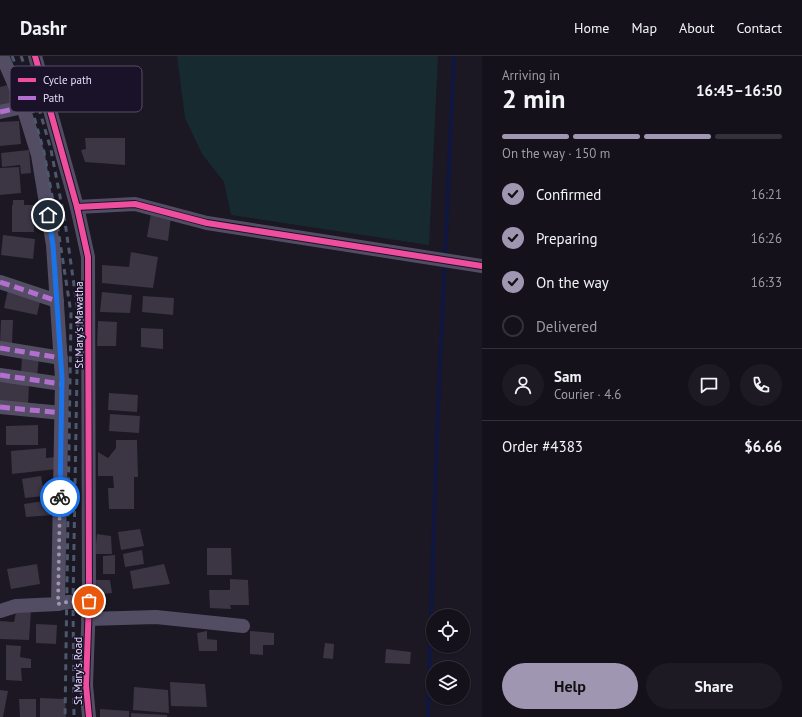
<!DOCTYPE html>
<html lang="en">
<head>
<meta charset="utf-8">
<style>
  :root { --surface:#14111a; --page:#1d1a23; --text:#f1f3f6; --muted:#9d9da2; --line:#333139; --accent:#9f96b1 }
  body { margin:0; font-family:"PT Sans",sans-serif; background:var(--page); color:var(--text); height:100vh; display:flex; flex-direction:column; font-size:15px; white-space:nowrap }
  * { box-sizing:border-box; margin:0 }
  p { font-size:13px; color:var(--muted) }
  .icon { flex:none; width:22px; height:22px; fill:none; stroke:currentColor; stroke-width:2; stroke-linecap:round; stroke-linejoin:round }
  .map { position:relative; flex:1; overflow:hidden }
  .drawer { display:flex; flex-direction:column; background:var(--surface); width:320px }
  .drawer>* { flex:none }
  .controls { position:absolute; left:426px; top:553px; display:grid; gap:8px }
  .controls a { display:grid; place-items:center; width:44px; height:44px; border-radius:50%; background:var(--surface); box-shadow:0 1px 3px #0004,0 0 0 1px var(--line); font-size:20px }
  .pin { position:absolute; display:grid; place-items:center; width:34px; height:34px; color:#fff; margin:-17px; border:2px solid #fff; border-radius:50%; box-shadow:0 1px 4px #0007 }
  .courier { position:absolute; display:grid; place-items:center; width:40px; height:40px; margin:-20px; border:3px solid #1a73e8; border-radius:50%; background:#fff; color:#222; box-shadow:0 1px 5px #0007 }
  .summary em { font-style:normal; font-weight:600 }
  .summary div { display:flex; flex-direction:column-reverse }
  .summary { display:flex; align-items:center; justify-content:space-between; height:68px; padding:0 20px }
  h1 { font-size:26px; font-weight:600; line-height:30px }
  .bar { display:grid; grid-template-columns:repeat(4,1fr); gap:6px 4px; align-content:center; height:48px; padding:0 20px }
  .bar i { height:5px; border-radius:3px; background:var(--line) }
  .bar .on { background:var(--accent) }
  .bar p { grid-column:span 4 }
  .line { display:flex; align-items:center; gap:10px; padding:0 20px; border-top:1px solid var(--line) }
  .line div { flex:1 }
  .round { display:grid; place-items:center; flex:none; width:42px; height:42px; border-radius:21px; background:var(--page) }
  ol { padding:0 20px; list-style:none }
  li { display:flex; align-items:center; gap:12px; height:44px }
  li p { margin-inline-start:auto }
  li .icon { padding:4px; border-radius:50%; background:var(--accent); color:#111; stroke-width:4 }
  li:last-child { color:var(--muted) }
  li i { width:22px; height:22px; border:2px solid var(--line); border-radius:50% }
  .action { display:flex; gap:8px; margin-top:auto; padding:8px 20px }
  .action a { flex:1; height:46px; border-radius:24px; background:var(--accent); color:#111; font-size:16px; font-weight:600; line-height:46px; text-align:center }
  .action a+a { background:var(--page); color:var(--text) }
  header { display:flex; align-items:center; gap:24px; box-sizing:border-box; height:56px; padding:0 20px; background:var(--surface); border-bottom:1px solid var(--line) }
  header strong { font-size:19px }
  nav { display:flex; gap:22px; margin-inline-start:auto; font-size:14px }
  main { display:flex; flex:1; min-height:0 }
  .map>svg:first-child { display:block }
  .green { fill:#162a30 }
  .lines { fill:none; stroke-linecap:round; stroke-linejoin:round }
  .stream { stroke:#0f1741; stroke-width:4 }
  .building { fill:#3b3544 }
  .minor { stroke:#524d63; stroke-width:14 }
  .rail { stroke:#4c586d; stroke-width:3; stroke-dasharray:6 5; stroke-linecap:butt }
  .quiet { stroke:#b36fd0; stroke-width:5; stroke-dasharray:10 5; stroke-linecap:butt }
  .cycleway-casing { stroke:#1a1228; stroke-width:8 }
  .cycleway { stroke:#ef4d9e; stroke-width:6 }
  .done { stroke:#9f96b1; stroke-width:4; stroke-dasharray:0 7.2 }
  .route { stroke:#1a73e8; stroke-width:5 }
  .labels { text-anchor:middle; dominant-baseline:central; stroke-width:3; stroke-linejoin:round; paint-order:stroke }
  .street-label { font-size:11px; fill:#e6dbfd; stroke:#1a1228 }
  .key { fill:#1a1228; stroke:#574e68; stroke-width:1 }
  .key-label { font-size:11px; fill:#e6dbfd }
</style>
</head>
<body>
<header>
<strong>Dashr</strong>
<nav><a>Home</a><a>Map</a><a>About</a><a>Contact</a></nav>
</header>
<main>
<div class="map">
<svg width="482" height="661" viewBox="0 0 482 661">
  <rect width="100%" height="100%" fill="#1b1723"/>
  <path class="green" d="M 177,0 L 438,0 L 429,189 L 231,159 L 224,126 L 202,98 L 185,62 Z"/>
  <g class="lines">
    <path class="stream" d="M 428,661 L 437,376 L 454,0"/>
  </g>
  <g class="building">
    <path d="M 11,28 L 16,49 L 0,53 L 0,31 Z"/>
    <path d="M 19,65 L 21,88 L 0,90 L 0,66 Z"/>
    <path d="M 85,82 L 125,82 L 125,109 L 85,106 L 81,94 L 86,93 Z"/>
    <path d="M 29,94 L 31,117 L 21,118 L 20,109 L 2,111 L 1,97 Z"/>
    <path d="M 19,111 L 21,137 L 0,139 L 0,112 Z"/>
    <rect x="13" y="144" width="11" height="5"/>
    <path d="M 12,149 L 33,149 L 34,176 L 12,176 Z"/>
    <path d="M 151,157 L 171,161 L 168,185 L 147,181 Z"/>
    <path d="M 3,179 L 35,183 L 33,203 L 1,199 Z"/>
    <path d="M 131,196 L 158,201 L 153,232 L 102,227 L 102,209 L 129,211 Z"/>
    <path d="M 8,234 L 41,241 L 37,259 L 4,252 Z"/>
    <path d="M 102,236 L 132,239 L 130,257 L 100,256 Z"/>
    <path d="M 143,240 L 174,242 L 173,259 L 142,256 Z"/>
    <path d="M 1,264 L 13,264 L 12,288 L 0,288 Z"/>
    <path d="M 98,265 L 117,266 L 116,290 L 97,290 Z"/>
    <path d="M 141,272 L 163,273 L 163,293 L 141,291 Z"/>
    <path d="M 22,300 L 39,301 L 37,321 L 21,319 Z"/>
    <path d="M 0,326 L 29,328 L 28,351 L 0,350 Z"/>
    <path d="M 109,337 L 138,339 L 137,356 L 108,354 Z"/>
    <path d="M 110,358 L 140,360 L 139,377 L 109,375 Z"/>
    <path d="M 38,369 L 38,389 L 6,389 L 6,370 Z"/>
    <path d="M 116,384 L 137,384 L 138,421 L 126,421 L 134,421 L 134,453 L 109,453 L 108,432 L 114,432 L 113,420 L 98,420 L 98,396 L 108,402 L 116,392 Z"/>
    <path d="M 46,392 L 46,402 L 55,401 L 57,413 L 12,418 L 11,395 Z"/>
    <path d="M 41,420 L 43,432 L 52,431 L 52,439 L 25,442 L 22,423 Z"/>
    <path d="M 51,444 L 53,459 L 26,461 L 24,448 Z"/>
    <path d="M 140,473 L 144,490 L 121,494 L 118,476 Z"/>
    <path d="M 97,478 L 111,480 L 112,498 L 95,498 Z"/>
    <path d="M 207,492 L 231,492 L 232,519 L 207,519 Z"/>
    <path d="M 142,494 L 144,508 L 125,511 L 123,498 Z"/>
    <path d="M 115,499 L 115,518 L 103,518 L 103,500 Z"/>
    <path d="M 37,508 L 40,528 L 11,533 L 7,513 Z"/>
    <path d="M 164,508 L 170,528 L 133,533 L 130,515 Z"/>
    <path d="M 230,523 L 248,524 L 249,549 L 230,549 L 231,553 L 210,552 L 209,534 L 230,534 L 230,539 Z"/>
    <path d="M 96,524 L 110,524 L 112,537 L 97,539 Z"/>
    <path d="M 31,555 L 29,584 L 0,583 L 0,565 L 14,566 L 16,556 Z"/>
    <path d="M 36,568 L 57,569 L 56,588 L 36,587 Z"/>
    <path d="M 207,575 L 207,583 L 217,584 L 217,595 L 199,595 L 197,577 Z"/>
    <path d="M 250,575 L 274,577 L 274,589 L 263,589 L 263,599 L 250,598 Z"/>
    <path d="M 325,587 L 334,588 L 333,603 L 323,602 Z"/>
    <path d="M 6,589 L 21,590 L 20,601 L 31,603 L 31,612 L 21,612 L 22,625 L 6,624 Z"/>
    <path d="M 386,593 L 411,596 L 410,608 L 385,607 Z"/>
    <path d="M 170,626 L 205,628 L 207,651 L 171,650 Z"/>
    <path d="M 134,631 L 168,634 L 169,657 L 133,654 Z"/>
    <path d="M 0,634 L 8,635 L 3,661 L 0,661 Z"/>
    <path d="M 40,642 L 65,643 L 66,661 L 40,661 Z"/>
    <path d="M 19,643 L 36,643 L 36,661 L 20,661 Z"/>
    <path d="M 100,653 L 129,655 L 129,661 L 100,661 Z"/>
    <path d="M 131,657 L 167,659 L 167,661 L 131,661 Z"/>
  </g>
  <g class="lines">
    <g class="minor">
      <path d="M 35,0 L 77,151 L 88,201 L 89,545 L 86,629 L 89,661"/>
      <path d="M 0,56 L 23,51"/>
      <path d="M 77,151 L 135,148 L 207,167 L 482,210"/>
      <path d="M 0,226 L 57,245"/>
      <path d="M 0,292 L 61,302"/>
      <path d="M 0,319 L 62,328"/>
      <path d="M 0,351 L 62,357"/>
      <path d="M 58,548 L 67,546 L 89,545"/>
      <path d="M 0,555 L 16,550 L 58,548 L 62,323 L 53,189 L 38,99 L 20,41 L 2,0"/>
      <path d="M 88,563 L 156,561 L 243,570"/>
    </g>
    <g class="rail">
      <path d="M 12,0 L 27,36 L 44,96 L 57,167 L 71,257 L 65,661"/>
      <path d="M 21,0 L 34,35 L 51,94 L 65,166 L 78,257 L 73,546 L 74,661"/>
    </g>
    <g class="quiet">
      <path d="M 0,56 L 23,51"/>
      <path d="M 0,226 L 57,245"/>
      <path d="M 0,292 L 61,302"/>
      <path d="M 0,319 L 62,328"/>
      <path d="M 0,351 L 62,357"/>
    </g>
    <g class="cycleway-casing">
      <g id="cycleway">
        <path d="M 35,0 L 77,151 L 88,201 L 89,545 L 86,629 L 89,661"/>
        <path d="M 77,151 L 135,148 L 207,167 L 482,210"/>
      </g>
    </g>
    <use href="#cycleway" class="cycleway"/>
  </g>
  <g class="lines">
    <path class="done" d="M 60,441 L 58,548 L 67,546 L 89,545"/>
    <path class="route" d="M 48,159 L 53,189 L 62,322 L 60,441"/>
  </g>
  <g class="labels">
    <g class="street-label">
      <text transform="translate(79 269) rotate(-90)">St.Mary's Mawatha</text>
      <text transform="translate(78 615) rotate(-90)">St Mary's Road</text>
    </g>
  </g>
  <rect x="10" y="10" width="132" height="46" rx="6" class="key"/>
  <rect x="18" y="22" width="18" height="4" fill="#ef4d9e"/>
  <rect x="18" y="40" width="18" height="4" fill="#b36fd0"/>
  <g class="key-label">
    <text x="43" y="28">Cycle path</text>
    <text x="43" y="46">Path</text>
  </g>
</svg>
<div class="controls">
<a><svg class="icon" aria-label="locate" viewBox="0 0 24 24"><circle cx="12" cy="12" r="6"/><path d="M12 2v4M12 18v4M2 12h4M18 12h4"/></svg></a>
<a><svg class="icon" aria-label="layers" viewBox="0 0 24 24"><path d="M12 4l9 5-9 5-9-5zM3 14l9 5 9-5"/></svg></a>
</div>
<div class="pin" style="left:89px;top:545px;background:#ea580c"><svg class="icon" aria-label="bag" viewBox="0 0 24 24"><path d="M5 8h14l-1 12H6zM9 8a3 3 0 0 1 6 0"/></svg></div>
<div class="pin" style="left:48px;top:159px;background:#1f2937"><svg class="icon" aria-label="home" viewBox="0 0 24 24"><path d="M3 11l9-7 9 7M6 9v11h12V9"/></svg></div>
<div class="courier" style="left:60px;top:441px"><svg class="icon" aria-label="bike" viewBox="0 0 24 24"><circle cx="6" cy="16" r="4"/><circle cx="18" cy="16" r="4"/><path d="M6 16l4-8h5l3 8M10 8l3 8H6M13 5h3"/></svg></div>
</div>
<section class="drawer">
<div class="summary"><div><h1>2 min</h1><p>Arriving in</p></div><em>16:45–16:50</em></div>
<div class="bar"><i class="on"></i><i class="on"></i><i class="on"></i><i></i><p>On the way · 150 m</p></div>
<ol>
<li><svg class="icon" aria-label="check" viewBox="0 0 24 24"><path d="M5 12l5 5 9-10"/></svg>Confirmed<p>16:21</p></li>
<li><svg class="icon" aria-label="check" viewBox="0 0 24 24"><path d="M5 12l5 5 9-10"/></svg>Preparing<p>16:26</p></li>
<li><svg class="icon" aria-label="check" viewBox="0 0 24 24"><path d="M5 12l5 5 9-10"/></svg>On the way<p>16:33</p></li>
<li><i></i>Delivered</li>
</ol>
<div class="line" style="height:72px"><a class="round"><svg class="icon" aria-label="person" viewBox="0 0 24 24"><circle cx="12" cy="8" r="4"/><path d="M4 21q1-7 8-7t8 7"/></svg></a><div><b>Sam</b><p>Courier · 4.6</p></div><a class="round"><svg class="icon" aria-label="chat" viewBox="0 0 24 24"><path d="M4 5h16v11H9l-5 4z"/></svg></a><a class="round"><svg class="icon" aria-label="phone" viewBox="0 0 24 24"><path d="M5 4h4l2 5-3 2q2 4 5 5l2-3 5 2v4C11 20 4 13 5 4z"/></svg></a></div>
<div class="line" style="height:52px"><div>Order #4383</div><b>$6.66</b></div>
<div class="action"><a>Help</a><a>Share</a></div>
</section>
</main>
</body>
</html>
